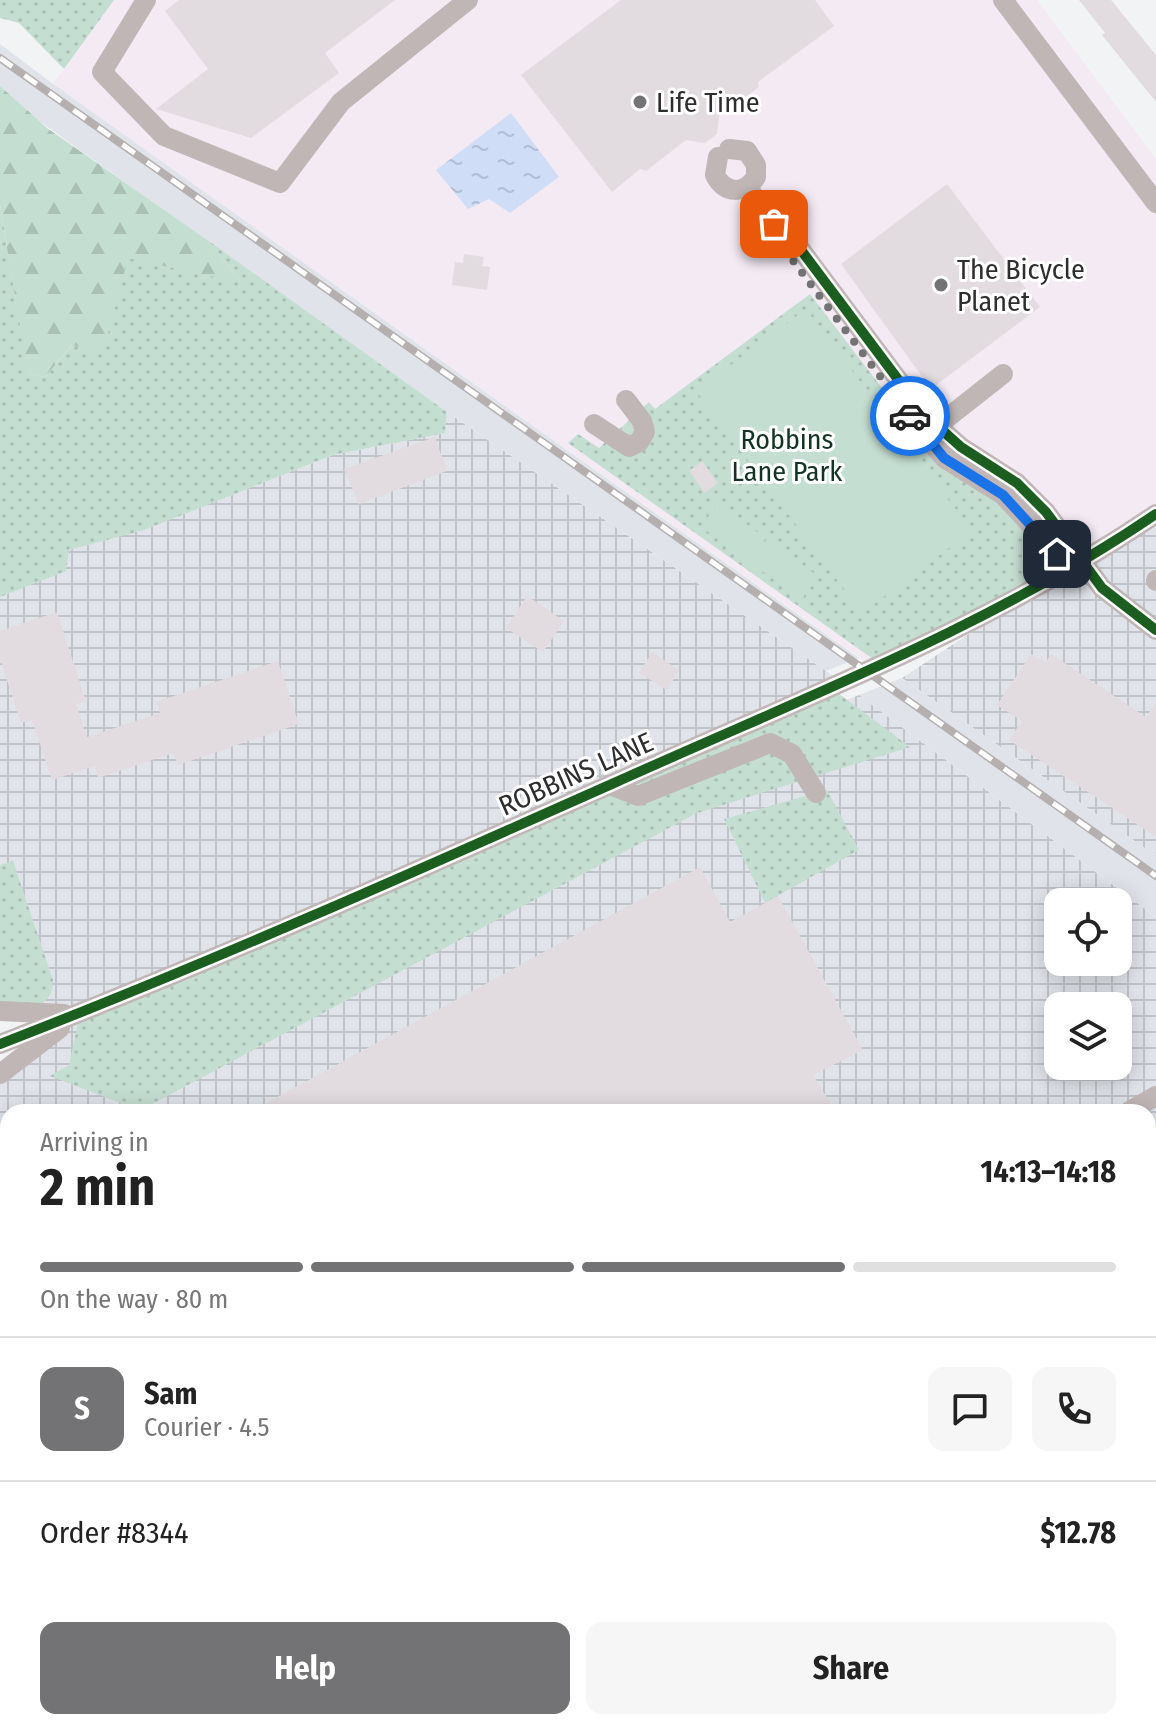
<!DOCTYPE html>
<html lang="en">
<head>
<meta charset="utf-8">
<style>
  :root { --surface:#fff; --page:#f6f6f6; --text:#222; --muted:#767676; --line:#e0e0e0; --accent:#737375 }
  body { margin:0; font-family:"Fira Sans Condensed",sans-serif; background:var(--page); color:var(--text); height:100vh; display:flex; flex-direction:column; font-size:30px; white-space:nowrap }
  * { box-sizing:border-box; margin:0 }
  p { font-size:26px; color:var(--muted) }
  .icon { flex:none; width:44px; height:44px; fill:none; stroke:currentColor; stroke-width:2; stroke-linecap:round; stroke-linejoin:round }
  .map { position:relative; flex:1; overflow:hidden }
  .details { position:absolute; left:0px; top:1104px; width:1156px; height:626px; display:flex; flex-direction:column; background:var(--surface); border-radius:24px 24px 0 0; box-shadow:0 4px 20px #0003 }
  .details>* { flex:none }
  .fabs { position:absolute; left:1044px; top:888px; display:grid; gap:16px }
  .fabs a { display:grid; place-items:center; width:88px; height:88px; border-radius:16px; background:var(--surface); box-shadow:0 4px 20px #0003; font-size:40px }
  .pin { position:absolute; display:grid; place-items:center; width:68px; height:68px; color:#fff; margin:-34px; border-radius:16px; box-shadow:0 4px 12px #0006 }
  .courier { position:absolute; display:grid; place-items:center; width:80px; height:80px; margin:-40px; border:6px solid #1a73e8; border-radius:50%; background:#fff; color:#222; box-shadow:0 2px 10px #0007 }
  .summary em { font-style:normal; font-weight:700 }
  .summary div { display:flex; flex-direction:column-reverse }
  .summary { display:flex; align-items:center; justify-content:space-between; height:136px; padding:0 40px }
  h1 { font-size:52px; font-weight:700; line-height:60px }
  .bar { display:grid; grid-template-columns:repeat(4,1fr); gap:12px 8px; align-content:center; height:96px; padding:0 40px }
  .bar i { height:10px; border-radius:6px; background:var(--line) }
  .bar .selected { background:var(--accent) }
  .bar p { grid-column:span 4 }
  .line { display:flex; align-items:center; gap:20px; padding:0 40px; border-top:2px solid var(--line) }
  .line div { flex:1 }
  .round { display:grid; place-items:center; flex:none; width:84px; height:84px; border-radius:16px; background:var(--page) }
  .primary-button { display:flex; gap:16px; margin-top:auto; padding:16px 40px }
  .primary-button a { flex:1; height:92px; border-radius:16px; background:var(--accent); color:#fff; font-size:32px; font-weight:700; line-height:92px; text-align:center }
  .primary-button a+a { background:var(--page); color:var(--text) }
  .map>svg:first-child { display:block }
  .commercial { fill:#f4eaf4 }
  .industrial { fill:url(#industrial-grid); fill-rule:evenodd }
  .built { fill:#e0e3e9 }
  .grass { fill:url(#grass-dots) }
  .forest { fill:url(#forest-firs) }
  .garden { fill:#c5ded2 }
  .water { fill:url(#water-ripples) }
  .building { fill:#e2dbe0 }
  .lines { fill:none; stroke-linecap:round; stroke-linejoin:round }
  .minor { stroke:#c0b6b6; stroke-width:20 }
  .rail-casing { stroke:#b5afaf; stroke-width:8 }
  .rail { stroke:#fff; stroke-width:5; stroke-dasharray:15; stroke-linecap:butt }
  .cycleway-casing { stroke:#fff; stroke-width:15 }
  .cycleway { stroke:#1b5e20; stroke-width:10 }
  .done { stroke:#737375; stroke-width:8; stroke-dasharray:0 14.4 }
  .route { stroke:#1a73e8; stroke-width:10 }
  .poi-dot { fill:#737375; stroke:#fff; stroke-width:3 }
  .labels { text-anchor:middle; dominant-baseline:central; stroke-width:6; stroke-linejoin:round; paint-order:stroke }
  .poi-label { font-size:28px; fill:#2e2e30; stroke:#fff; text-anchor:start }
  .park-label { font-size:28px; fill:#133325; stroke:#fff }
  .street-label { font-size:28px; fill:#2e2e30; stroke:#fff }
</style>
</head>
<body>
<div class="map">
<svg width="1156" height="1729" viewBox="0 0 1156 1729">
  <defs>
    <pattern id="industrial-grid" width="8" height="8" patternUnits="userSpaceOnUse" patternTransform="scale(2)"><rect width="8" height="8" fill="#e0e3e9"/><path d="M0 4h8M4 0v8" fill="none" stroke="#c0c3c8"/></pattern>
    <pattern id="grass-dots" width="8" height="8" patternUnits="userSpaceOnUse" patternTransform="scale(2)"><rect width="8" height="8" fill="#c5ded2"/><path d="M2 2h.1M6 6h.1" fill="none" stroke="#aabfb5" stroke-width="1.8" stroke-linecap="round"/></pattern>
    <pattern id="forest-firs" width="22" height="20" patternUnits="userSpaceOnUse" patternTransform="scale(2)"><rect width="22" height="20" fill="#c5ded2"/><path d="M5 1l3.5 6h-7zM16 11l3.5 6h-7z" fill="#aabfb5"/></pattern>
    <pattern id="water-ripples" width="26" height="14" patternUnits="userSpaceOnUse" patternTransform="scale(2)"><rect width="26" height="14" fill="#cfddf6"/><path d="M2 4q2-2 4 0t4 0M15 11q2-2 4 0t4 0" fill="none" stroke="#b2bed3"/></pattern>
  </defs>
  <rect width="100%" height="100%" fill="#f2f3f5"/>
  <path class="commercial" d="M 114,0 L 1037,0 L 1156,159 L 1156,513 L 873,667 L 53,84 Z"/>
  <g class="industrial">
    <path d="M 447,412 L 842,682 L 150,984 L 859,695 L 1156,917 L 1156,1729 L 0,1729 L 0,1074 L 54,1027 L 0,996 L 0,584 L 69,550 L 144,529 L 333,455 L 445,433 ZM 1058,902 L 1118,902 L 1118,962 L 1058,962 ZM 1058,1006 L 1118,1006 L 1118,1066 L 1058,1066 ZM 8,1112 L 1148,1112 L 1148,1722 L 8,1722 Z"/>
    <path d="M 1156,511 L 1156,856 L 902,678 Z"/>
  </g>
  <g class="built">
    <path d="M 0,44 L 53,84 L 859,658 L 826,671 L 447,412 L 0,93 Z"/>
    <path d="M 902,678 L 1156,856 L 1156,917 L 859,695 Z"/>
  </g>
  <g class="grass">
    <path d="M 0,0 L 114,0 L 64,69 L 19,23 L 0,18 Z"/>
    <path d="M 0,205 L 29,374 L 45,377 L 72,345 L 128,257 L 240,282 L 210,242 L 447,412 L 445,433 L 333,455 L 144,530 L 69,550 L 66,571 L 0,597 Z"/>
    <path d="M 810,294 L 938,461 L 1002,502 L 1061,572 L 880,664 L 568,443 L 578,434 L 599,448 L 649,402 L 655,409 Z"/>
    <path d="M 830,687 L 910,747 L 697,813 L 143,1109 L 144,1112 L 50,1076 L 69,1065 L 80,1013 Z"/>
    <path d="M 827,790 L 859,850 L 765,903 L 724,819 Z"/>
    <path d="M 13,861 L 53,980 C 52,1013 25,1007 0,1006 L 0,865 Z"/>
  </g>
  <path class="forest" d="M 0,86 L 47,128 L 210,242 L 241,283 L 128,258 L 103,353 L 72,345 L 45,377 L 28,374 L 0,205 Z"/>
  <g class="garden">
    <path d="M 806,309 L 972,531 L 862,613 L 696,391 Z"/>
    <path d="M 717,504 L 766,538 L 750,562 L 701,527 Z"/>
    <path d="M 769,542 L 818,576 L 802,599 L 753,565 Z"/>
  </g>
  <path class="water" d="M 511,113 L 559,177 L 510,213 L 489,199 L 468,209 L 436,170 Z"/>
  <g class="building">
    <path d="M 179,0 L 395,0 L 325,53 L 339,73 L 251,138 L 156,109 L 208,69 L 165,11 Z"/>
    <path d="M 621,0 L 815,0 L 834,26 L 758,82 L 759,87 L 719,116 L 717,134 L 705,143 L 686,140 L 646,171 L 640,169 L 612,192 L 521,75 Z"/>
    <path d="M 1079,0 L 1111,0 L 1156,55 L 1156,102 L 1102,35 L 1105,33 Z"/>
    <path d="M 947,184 L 1040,307 L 931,389 L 841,264 Z"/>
    <path d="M 464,254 L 484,257 L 482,266 L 490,267 L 487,290 L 452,285 L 455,262 L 463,263 Z"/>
    <path d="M 435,437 L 447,471 L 359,504 L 344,469 Z"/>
    <path d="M 702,461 L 718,483 L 705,493 L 689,471 Z"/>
    <path d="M 527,596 L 564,621 L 543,652 L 506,628 Z"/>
    <path d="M 57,612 L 86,701 L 76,704 L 87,737 L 160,713 L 156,702 L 278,661 L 299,724 L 178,765 L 173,753 L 98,778 L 95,766 L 52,780 L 32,720 L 21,723 L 0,659 L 0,631 Z"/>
    <path d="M 652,652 L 679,670 L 667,690 L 639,673 Z"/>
    <path d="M 1031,654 L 1045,663 L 1051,654 L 1146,717 L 1156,702 L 1156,837 L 1009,740 L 1022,721 L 997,705 Z"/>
    <path d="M 700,867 L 730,922 L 778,896 L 863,1050 L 813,1075 L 836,1112 L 250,1112 Z"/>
  </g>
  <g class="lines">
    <g class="minor">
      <path d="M 146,0 L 102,72 L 164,136 L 280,183 L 341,102 L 468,0"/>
      <path d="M 1003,0 L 1156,203"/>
      <path d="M 718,157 L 715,175 C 725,194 744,195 756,177 L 756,165 L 747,151 L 729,149"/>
      <path d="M 747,187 L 774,224 L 786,230 L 924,414 L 961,447 L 1017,483 L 1046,512 L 1102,588 L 1156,630"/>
      <path d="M 906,412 L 944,458 L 1003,495 L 1071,568"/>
      <path d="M 594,424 L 629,447 L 639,442 L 645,432 L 642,421 L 626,400"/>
      <path d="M 937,426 L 1003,374"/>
      <path d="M 1156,580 L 1156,581"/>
      <path d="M 610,785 L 638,796 L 770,743 L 792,754 L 816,793"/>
      <path d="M 0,1011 L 64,1014"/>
      <path d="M 0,1044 C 223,958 441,860 659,763 C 828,688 1002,619 1156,514"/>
      <path d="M 0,1074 L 60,1028"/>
      <path d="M 1128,1112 L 1156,1096"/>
      <path d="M 1148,1307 L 1154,1318"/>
      <path d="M 0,1581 L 8,1581"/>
      <path d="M 23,1729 L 23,1722"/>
      <path d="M 411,1729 L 424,1722"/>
    </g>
    <g class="rail-casing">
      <path id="rail" d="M 0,58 L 1156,876"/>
    </g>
    <use href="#rail" class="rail"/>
    <g class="cycleway-casing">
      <g id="cycleway">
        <path d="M 774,224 L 786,230 L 924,414 L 961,447 L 1017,483 L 1046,512 L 1102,588 L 1156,630"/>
        <path d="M 0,1044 C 223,958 441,860 659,763 C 828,688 1002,619 1156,514"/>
      </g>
    </g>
    <use href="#cycleway" class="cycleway"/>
  </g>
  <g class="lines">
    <path class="done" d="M 774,224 L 776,238 L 910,416"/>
    <path class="route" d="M 910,416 L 944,458 L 1003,495 L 1057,554"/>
  </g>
  <g class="poi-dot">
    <circle cx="640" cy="102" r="8"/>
    <circle cx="941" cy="285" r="8"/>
  </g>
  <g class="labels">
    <g class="poi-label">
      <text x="656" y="102">Life Time</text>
      <text x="957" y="269">The Bicycle<tspan x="957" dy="32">Planet</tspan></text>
    </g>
    <g class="park-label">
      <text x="787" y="439">Robbins<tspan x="787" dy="32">Lane Park</tspan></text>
    </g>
    <g class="street-label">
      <text transform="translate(576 774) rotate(-24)">ROBBINS LANE</text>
    </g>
  </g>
</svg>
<div class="fabs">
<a><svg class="icon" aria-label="locate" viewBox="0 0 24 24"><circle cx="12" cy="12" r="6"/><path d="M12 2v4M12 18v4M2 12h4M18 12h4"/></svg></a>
<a><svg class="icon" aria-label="layers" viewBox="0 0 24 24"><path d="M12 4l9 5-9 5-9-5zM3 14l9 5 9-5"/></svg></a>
</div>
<div class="pin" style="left:774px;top:224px;background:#ea580c"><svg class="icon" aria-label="bag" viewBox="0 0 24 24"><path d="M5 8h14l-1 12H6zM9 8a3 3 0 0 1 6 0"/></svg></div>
<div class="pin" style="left:1057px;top:554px;background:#1f2937"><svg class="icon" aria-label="home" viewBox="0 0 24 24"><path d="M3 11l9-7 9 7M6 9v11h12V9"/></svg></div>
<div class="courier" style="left:910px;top:416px"><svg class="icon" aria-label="car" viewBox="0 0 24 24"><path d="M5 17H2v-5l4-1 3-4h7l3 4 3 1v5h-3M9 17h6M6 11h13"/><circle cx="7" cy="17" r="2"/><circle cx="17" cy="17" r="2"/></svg></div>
<section class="details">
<div class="summary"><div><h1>2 min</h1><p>Arriving in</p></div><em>14:13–14:18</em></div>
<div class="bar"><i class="selected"></i><i class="selected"></i><i class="selected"></i><i></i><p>On the way · 80 m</p></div>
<div class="line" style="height:144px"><b class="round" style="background:var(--accent);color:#fff">S</b><div><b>Sam</b><p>Courier · 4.5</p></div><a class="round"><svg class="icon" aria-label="chat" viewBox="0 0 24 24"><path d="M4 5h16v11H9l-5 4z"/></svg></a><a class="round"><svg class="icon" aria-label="phone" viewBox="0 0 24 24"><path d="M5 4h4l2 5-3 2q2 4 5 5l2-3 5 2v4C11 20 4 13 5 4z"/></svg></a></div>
<div class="line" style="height:104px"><div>Order #8344</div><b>$12.78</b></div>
<div class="primary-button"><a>Help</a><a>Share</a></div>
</section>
</div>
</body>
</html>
